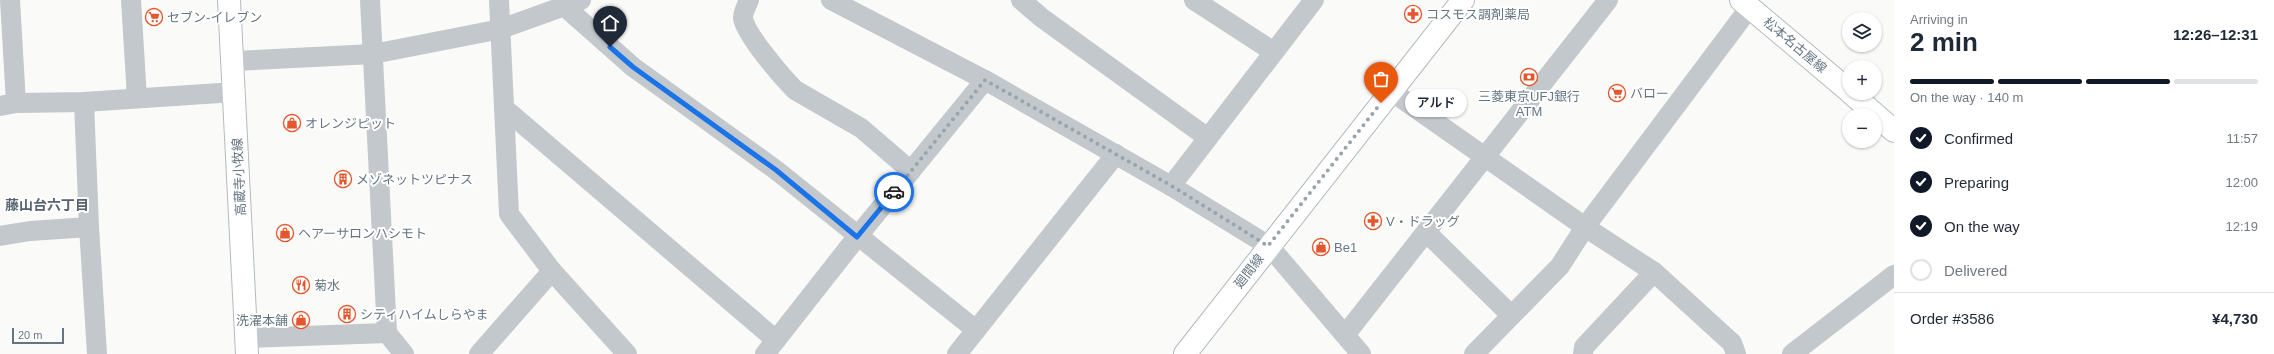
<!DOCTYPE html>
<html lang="en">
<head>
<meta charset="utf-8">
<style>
  :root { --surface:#fff; --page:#f6f6f7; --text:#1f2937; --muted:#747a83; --line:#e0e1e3; --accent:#111827 }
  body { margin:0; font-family:Helvetica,"Noto Sans JP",sans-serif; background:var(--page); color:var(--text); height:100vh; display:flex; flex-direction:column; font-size:15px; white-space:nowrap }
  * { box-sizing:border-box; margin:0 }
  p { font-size:13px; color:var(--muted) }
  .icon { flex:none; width:22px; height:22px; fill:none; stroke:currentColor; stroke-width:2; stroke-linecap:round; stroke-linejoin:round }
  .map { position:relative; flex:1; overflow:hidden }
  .details { display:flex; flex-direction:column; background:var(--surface); width:380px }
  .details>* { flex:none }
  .tools { position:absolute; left:1842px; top:12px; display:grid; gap:8px }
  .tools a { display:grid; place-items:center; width:40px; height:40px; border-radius:50%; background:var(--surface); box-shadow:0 1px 3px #0004; font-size:20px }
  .scale { position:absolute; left:12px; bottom:10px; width:52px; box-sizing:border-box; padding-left:4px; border:2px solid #657683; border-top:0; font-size:11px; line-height:14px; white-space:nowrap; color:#657683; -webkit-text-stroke:3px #fff; paint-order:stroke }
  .pin { position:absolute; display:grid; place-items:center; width:34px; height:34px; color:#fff; margin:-41px -17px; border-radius:50% 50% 50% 0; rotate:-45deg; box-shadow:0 0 4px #0007 }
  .pin .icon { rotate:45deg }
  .courier { position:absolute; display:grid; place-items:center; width:40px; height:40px; margin:-20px; border:3px solid #1a73e8; border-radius:50%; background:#fff; color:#222; box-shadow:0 1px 5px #0007 }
  .bubble { position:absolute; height:28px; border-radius:14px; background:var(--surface); box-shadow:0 1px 3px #0004; font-size:13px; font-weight:600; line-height:28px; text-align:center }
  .headline em { font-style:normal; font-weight:600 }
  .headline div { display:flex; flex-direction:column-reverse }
  .headline { display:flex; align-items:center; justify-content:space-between; height:68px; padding:0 16px }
  h1 { font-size:26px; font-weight:600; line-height:30px }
  .bar { display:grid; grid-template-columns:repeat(4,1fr); gap:6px 4px; align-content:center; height:48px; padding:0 16px }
  .bar i { height:5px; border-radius:3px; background:var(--line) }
  .bar .current { background:var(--accent) }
  .bar p { grid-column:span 4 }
  .line { display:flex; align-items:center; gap:10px; padding:0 16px; border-top:1px solid var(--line) }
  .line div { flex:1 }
  ol { padding:0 16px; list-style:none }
  li { display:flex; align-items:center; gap:12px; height:44px }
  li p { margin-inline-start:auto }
  li .icon { padding:4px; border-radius:50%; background:var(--accent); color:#fff; stroke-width:4 }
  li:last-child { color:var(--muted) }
  li i { width:22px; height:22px; border:2px solid var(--line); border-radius:50% }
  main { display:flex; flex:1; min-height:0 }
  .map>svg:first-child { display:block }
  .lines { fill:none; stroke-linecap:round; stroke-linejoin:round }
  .secondary-casing { stroke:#b3babf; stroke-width:24 }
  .street { stroke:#c3c8cc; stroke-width:20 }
  .secondary { stroke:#fff; stroke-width:22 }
  .done { stroke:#99a4ac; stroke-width:4; stroke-dasharray:0 7.2 }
  .route { stroke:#1a73e8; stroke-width:5 }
  .labels { text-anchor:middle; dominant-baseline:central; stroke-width:4; stroke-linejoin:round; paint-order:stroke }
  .poi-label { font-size:13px; fill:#657683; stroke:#fff; text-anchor:start }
  .street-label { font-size:13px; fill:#657683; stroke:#fff }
  .neighbourhood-label { font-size:14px; font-weight:bold; fill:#57646e; stroke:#fff }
</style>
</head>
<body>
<main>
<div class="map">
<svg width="1894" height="354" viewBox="0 0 1894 354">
  <rect width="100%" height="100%" fill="#fafaf8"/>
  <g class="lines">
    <g class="secondary-casing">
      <g id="secondary">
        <path d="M 229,0 L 247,354"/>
        <path d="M 1741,0 L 1849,91"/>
        <path d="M 1851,93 L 1894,131"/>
        <path d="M 1185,354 L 1463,0"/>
      </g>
    </g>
    <g class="street">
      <path d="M 10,0 L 16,103"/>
      <path d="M 131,0 L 137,98"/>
      <path d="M 370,0 L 387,333 L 404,354"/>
      <path d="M 499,0 L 509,214 L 552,271 L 627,354"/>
      <path d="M 563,0 L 564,6 L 633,67 L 776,170 L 976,330"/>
      <path d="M 749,0 C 747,5 743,12 743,18 C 745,34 783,78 795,90 L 861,128 L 911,171"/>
      <path d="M 831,0 L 985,80 L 1171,186 L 1269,246 L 1361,354"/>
      <path d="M 1021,0 L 1042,18 L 1208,138"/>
      <path d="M 1194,0 L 1274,52"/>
      <path d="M 234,61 L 373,54 L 501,29 L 581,0"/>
      <path d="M 1391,91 L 1585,227 L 1654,272 L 1732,343 L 1736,354"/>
      <path d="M 84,102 L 89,227 L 97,354"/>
      <path d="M 0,106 L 16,103 L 84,102 L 235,92"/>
      <path d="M 504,108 L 776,340"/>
      <path d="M 1171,186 L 1314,0"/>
      <path d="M 1426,232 L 1511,315"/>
      <path d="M 0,236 L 30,231 L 89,227"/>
      <path d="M 1345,335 L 1608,0"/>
      <path d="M 247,338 L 387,333"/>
      <path d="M 479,354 L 552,271"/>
      <path d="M 765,354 L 857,237 L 985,80"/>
      <path d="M 957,354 L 1116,154"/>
      <path d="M 1474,354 L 1560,266 L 1585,227 L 1750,7"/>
      <path d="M 1583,354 L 1584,347 L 1654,272"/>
      <path d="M 1792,354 L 1894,275"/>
    </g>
    <use href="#secondary" class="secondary"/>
  </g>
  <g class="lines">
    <path class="done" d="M 894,192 L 985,80 L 1172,186 L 1268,246 L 1381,103"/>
    <path class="route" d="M 610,47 L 633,67 L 776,170 L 857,237 L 894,192"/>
  </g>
  <defs>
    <g id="pharmacy-ring" transform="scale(0.9)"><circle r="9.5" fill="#fff" stroke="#e4572e" stroke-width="1.5"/><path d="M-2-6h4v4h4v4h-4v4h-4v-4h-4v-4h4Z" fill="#e4572e"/></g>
    <g id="supermarket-ring" transform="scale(0.9)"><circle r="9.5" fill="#fff" stroke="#e4572e" stroke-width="1.5"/><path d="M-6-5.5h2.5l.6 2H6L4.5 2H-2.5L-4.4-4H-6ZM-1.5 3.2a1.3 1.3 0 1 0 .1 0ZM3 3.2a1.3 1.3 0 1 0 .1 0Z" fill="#e4572e"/></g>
    <g id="bank-ring" transform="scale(0.9)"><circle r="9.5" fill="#fff" stroke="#e4572e" stroke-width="1.5"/><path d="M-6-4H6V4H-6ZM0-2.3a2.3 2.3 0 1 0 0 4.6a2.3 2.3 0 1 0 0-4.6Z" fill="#e4572e"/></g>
    <g id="shop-ring" transform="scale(0.9)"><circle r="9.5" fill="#fff" stroke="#e4572e" stroke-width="1.5"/><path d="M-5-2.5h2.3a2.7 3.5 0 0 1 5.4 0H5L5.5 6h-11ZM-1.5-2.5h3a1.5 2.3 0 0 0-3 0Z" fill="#e4572e"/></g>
    <g id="building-ring" transform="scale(0.9)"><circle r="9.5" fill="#fff" stroke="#e4572e" stroke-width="1.5"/><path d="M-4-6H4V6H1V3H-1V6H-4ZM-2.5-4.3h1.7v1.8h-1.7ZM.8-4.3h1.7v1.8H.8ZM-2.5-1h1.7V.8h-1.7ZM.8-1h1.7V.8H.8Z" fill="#e4572e"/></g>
    <g id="restaurant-ring" transform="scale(0.9)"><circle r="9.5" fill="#fff" stroke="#e4572e" stroke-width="1.5"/><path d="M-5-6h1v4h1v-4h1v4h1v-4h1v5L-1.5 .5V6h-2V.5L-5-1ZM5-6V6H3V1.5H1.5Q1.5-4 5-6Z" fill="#e4572e"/></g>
  </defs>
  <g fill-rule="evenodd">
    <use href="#pharmacy-ring" x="1413" y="14"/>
    <use href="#supermarket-ring" x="154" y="17"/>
    <use href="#bank-ring" x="1529" y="77"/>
    <use href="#supermarket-ring" x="1617" y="93"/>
    <use href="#shop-ring" x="292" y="123"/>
    <use href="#building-ring" x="343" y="179"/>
    <use href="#pharmacy-ring" x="1373" y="221"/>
    <use href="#shop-ring" x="285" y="233"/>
    <use href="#shop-ring" x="1321" y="247"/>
    <use href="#restaurant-ring" x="301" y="285"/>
    <use href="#building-ring" x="347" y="314"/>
    <use href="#shop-ring" x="301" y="320"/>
  </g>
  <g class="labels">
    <g class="poi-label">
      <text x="1426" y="14">コスモス調剤薬局</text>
      <text x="167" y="17">セブン-イレブン</text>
      <text x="1630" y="93">バロー</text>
      <text x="1529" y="96" text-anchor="middle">三菱東京UFJ銀行<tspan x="1529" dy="15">ATM</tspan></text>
      <text x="305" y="123">オレンジピット</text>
      <text x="356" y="179">メゾネットツピナス</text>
      <text x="1386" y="221">V・ドラッグ</text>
      <text x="298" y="233">ヘアーサロンハシモト</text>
      <text x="1334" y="247">Be1</text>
      <text x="314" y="285">菊水</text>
      <text x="360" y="314">シティハイムしらやま</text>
      <text x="288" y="320" text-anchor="end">洗濯本舗</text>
    </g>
    <g class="street-label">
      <text transform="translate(1795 45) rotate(40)">松本名古屋線</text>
      <text transform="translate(239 177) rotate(-93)">高蔵寺小牧線</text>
      <text transform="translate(1249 271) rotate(-52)">廻間線</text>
    </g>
    <g class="neighbourhood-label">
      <text x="47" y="205">藤山台六丁目</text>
    </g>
  </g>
</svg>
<div class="tools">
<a><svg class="icon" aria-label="layers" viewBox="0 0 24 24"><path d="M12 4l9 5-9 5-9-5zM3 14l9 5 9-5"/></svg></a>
<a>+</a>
<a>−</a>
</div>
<div class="scale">20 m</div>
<div class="pin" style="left:1381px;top:103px;background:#ea580c"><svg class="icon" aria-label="bag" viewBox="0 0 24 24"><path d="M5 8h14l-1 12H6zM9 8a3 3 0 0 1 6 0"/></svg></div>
<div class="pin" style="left:610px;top:47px;background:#1f2937"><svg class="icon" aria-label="home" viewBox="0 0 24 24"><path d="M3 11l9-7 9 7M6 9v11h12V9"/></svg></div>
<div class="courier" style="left:894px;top:192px"><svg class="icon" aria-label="car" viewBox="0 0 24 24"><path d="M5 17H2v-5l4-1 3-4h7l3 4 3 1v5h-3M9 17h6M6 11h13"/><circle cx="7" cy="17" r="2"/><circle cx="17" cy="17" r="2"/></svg></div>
<div class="bubble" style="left:1405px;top:89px;width:62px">アルド</div>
</div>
<section class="details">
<div class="headline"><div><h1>2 min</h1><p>Arriving in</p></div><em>12:26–12:31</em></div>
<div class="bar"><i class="current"></i><i class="current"></i><i class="current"></i><i></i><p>On the way · 140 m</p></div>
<ol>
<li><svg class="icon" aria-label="check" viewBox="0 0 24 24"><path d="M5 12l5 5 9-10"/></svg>Confirmed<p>11:57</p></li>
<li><svg class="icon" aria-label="check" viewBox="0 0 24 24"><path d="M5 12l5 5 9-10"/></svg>Preparing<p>12:00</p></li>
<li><svg class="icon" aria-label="check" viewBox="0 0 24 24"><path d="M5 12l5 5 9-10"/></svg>On the way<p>12:19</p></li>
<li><i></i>Delivered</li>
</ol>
<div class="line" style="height:52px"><div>Order #3586</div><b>¥4,730</b></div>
</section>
</main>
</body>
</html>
